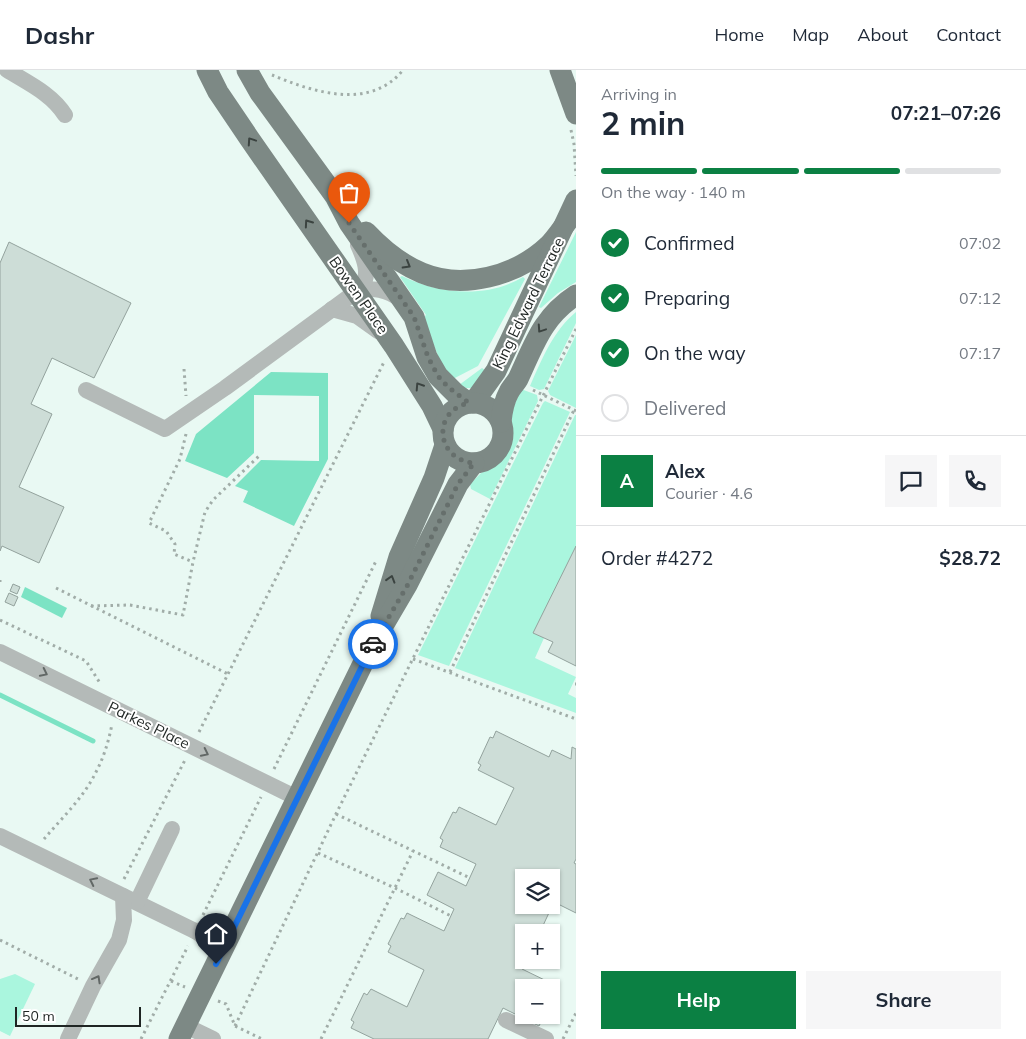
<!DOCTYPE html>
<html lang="en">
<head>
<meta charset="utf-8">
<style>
  :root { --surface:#fff; --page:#f6f6f7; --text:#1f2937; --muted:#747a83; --line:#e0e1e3; --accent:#0b8043 }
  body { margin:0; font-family:Mulish,sans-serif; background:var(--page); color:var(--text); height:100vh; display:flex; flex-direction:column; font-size:19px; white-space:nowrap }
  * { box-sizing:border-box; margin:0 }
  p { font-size:16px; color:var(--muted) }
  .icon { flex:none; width:28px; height:28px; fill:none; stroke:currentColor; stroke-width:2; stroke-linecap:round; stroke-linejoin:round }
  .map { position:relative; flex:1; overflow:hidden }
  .side { display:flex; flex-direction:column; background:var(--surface); width:450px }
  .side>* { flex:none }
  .tools { position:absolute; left:515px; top:799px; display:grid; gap:10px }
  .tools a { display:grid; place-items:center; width:45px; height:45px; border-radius:0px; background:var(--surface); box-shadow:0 1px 4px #0004; font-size:25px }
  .scale { position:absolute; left:15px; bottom:12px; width:126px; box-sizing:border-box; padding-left:5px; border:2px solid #1f2523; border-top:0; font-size:14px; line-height:18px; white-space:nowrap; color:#1f2523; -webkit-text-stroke:4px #fff; paint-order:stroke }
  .pin { position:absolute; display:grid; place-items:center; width:42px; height:42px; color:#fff; margin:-51px -21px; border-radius:50% 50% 50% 0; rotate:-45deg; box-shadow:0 0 5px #0007 }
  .pin .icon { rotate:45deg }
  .courier { position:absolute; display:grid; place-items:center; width:50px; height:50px; margin:-25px; border:4px solid #1a73e8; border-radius:50%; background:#fff; color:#222; box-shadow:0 1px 6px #0007 }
  .overview em { font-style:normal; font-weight:700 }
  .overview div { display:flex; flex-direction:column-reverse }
  .overview { display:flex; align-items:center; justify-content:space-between; height:85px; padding:0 25px }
  h1 { font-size:32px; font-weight:700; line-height:38px }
  .bar { display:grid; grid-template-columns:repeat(4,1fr); gap:8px 5px; align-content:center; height:60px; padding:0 25px }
  .bar i { height:6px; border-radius:4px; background:var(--line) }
  .bar .on { background:var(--accent) }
  .bar p { grid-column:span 4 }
  .line { display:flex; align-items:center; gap:12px; padding:0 25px; border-top:1px solid var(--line) }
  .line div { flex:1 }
  .round { display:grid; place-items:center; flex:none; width:52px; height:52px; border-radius:0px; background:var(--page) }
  ol { padding:0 25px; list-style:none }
  li { display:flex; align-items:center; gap:15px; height:55px }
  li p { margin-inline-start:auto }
  li .icon { padding:5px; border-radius:50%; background:var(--accent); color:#fff; stroke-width:4 }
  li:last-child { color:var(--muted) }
  li i { width:28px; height:28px; border:2px solid var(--line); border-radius:50% }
  .action { display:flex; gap:10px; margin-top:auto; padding:10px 25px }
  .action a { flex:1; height:58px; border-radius:0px; background:var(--accent); color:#fff; font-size:20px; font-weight:700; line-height:58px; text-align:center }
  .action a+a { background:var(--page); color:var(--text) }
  header { display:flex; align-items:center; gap:30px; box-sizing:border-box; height:70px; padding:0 25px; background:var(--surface); border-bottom:1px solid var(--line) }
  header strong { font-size:24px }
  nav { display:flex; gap:28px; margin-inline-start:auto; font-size:18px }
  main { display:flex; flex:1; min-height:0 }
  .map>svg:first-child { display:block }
  .green { fill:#aaf6de }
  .water { fill:#7ce3c4 }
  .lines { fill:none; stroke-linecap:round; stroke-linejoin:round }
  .stream { stroke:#7ce3c4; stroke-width:5 }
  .building { fill:#cdddd7; stroke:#93a29d; fill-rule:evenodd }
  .path { stroke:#a1ada8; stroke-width:3; stroke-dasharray:2.5 4; stroke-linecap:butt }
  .minor { stroke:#b4bab8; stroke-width:16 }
  .major { stroke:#7d8985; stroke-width:21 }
  .oneway { stroke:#3b4340 }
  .oneway2 { stroke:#626866 }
  .done { stroke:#666f6c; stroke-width:5; stroke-dasharray:0 9 }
  .route { stroke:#1a73e8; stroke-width:6 }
  .labels { text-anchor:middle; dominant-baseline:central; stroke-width:4; stroke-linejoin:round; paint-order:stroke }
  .street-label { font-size:15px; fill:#1f2523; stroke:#fff }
</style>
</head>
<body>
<header>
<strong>Dashr</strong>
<nav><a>Home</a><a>Map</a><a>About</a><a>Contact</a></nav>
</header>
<main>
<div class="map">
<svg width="576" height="969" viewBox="0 0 576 969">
  <rect width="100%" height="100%" fill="#e9f9f3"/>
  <g class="green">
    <path d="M 576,162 L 576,212 L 558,223 L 541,238 L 539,237 Z"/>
    <path d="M 402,206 C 439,224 486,229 523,207 L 525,209 L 478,296 L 451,310 L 444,301 L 423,248 L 426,245 L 400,207 Z"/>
    <path d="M 576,242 L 576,253 L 544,319 L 539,320 L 530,316 C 542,289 553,261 576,242 Z"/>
    <path d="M 576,265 L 576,338 L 550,325 L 548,321 Z"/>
    <path d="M 482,298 L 488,302 L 473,318 L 466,318 L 459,315 Z"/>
    <path d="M 521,319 L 537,325 L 538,331 L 490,429 L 471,419 L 470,414 L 481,403 L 499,392 L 508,382 L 512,368 L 512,341 Z"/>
    <path d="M 545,331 L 570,342 L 449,596 L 418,585 L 543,333 Z"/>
    <path d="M 575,345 L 576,345 L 576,476 L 534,563 L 544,568 L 535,588 L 576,607 L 568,624 L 576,628 L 576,643 L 455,598 Z"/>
    <path d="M 15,904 L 35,914 L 10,966 L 0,961 L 0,909 Z"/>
  </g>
  <g class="water">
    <path d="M 271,302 L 328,303 L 328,389 L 294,456 L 243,432 L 248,421 L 235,416 L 261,390 L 319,391 L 319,326 L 254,325 L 254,383 L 227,408 L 185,391 L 196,364 Z"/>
    <path d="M 25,517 L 67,538 L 62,548 L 21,527 Z"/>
  </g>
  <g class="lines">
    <path class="stream" d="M 0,625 L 93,671"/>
  </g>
  <g class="building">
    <path d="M 9,172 L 131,233 L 94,308 L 52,288 L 31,334 L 52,344 L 19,417 L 64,437 L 39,493 L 2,476 L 0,481 L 0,193 Z"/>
    <path d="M 576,476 L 576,596 L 548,582 L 553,572 L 533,563 Z"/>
    <path d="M 13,514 L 20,517 L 17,524 L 10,521 Z"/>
    <path d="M 9,523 L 18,527 L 14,536 L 5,532 Z"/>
    <path d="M 496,661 L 549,687 L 552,680 L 571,689 L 572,677 L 576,679 L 576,789 L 574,793 L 576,794 L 576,843 L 554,832 L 540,862 L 524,862 L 524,890 L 526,890 L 522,899 L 559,917 L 556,923 L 559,924 L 551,939 L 551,918 L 524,918 L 524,945 L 548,945 L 545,952 L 542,950 L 539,956 L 503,938 L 488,969 L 374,969 L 351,958 L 354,952 L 351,950 L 364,923 L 367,925 L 371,919 L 407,937 L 424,900 L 388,882 L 391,876 L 388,874 L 401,848 L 404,849 L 407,843 L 444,861 L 454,839 L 427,825 L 438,802 L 466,816 L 476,794 L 440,777 L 443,770 L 440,768 L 453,742 L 456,743 L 459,737 L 496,755 L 514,718 L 478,700 L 481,695 L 478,693 L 490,667 L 493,668 ZM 524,808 L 551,808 L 551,835 L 524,835 Z"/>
  </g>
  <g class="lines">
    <g class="path">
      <path d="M 272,5 C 313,22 370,41 403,0"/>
      <path d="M 571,60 L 574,74 L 576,106"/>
      <path d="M 184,299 L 186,326"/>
      <path d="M 533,320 L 576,341"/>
      <path d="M 186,364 L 180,389 L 149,453 L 166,461 L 175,474 L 174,484 L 193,492"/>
      <path d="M 0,510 L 0,512"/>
      <path d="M 56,518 L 228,604"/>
      <path d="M 91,536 L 130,535 L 183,545 L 193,492 L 205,442 L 213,430 L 259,386"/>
      <path d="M 0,550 L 86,591 L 100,613"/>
      <path d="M 413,589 L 576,649"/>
      <path d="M 450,602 L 574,340"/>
      <path d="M 575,614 L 576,614"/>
      <path d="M 199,662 L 384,292"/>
      <path d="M 274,699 L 377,489"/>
      <path d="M 336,744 L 470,808"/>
      <path d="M 44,769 C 62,748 84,727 96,702 C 104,687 109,670 112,654"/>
      <path d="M 318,783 L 395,818 L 451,846"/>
      <path d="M 124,809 L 185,690"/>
      <path d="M 203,845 L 261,727"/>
      <path d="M 0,870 L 80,910"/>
      <path d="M 171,911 L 185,917"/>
      <path d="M 218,931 L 226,934 L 235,956 L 262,969"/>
      <path d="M 235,956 L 336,744 L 576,259"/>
      <path d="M 141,969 L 188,876"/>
      <path d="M 321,969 L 413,781"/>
      <path d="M 563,969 L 576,943"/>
    </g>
    <g class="minor">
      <path d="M 7,0 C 28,13 52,24 65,45"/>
      <path d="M 356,221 C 373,217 387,219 401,230"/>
      <path d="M 332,239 L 357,246 L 378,261"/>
      <path d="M 86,320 L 165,359 L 225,318 L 361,218 C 371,205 364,188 358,175"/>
      <path d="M 0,582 L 297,728"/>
      <path d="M 0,766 L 195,861 L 223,880"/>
      <path d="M 137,832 L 172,759"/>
      <path d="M 195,861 L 215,860 L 235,855"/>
      <path d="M 506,950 L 546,969"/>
      <path d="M 186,956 L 213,969"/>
      <path d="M 68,969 L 93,916 L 119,870 L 124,850 L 123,826"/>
    </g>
    <g class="major">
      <path d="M 207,0 L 218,22 L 249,68 L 394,276 L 432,336 L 443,359"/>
      <path d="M 247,0 L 260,23 L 335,126 L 349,153 L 414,247 L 427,287 L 438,306 L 455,323 L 469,333"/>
      <path d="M 560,0 L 576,44"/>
      <path d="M 366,162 C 382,179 400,194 422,203 C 463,220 516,206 548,176 C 555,169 561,160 567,152"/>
      <path d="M 473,333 L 496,301 L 576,130"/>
      <circle cx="473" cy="363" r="30"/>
      <path d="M 501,352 C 502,342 504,331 509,322 C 511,318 515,314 518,309 C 534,275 542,247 576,225"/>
      <path d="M 381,546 L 399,487 L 434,408 L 445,375"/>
      <path d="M 179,969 L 373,573 L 407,515 L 458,414 L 474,393"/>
    </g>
  </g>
  <defs><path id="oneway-chevron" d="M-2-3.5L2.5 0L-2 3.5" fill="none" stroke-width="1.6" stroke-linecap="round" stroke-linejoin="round" transform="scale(1.25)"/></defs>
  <g class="oneway">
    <use href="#oneway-chevron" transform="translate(251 71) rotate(-124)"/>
    <use href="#oneway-chevron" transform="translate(308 153) rotate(-125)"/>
    <use href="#oneway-chevron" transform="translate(407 195) rotate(30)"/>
    <use href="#oneway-chevron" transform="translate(541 259) rotate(124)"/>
    <use href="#oneway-chevron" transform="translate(419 316) rotate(-123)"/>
    <use href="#oneway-chevron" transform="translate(391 509) rotate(-73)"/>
  </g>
  <g class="oneway2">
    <use href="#oneway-chevron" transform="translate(44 603) rotate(26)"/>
    <use href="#oneway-chevron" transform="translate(205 683) rotate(26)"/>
    <use href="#oneway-chevron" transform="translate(93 811) rotate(-154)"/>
    <use href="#oneway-chevron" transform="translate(97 909) rotate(-61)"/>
  </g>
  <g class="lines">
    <path class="done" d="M 349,153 L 414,247 L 428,287 L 438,306 L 448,317 L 469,333 C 431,341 436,390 474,393 L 458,414 L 407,516 L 373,574"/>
    <path class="route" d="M 216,894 L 373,574"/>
  </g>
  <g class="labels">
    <g class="street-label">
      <text transform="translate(359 225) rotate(55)">Bowen Place</text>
      <text transform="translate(528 233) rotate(-64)">King Edward Terrace</text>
      <text transform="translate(149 655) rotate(26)">Parkes Place</text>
    </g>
  </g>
</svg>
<div class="tools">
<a><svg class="icon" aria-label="layers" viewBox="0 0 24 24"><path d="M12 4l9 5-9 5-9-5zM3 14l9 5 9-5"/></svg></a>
<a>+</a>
<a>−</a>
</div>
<div class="scale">50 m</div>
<div class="pin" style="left:349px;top:153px;background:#ea580c"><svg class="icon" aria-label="bag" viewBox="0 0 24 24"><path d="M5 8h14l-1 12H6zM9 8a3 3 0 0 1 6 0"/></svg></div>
<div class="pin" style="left:216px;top:894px;background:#1f2937"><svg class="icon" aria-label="home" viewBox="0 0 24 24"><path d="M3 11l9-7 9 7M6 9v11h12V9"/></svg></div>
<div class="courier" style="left:373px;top:574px"><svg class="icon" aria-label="car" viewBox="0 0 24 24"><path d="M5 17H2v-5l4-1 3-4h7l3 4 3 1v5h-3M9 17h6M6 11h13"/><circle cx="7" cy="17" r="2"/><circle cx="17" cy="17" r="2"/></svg></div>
</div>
<section class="side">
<div class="overview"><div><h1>2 min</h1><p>Arriving in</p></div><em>07:21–07:26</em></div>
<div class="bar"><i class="on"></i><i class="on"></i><i class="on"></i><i></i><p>On the way · 140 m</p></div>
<ol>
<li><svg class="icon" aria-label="check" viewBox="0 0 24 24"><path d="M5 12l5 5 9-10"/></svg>Confirmed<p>07:02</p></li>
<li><svg class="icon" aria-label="check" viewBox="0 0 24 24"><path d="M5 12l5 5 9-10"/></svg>Preparing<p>07:12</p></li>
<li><svg class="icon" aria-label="check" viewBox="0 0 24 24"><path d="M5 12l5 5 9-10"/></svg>On the way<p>07:17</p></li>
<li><i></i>Delivered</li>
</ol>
<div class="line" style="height:90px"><b class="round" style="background:var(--accent);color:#fff">A</b><div><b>Alex</b><p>Courier · 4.6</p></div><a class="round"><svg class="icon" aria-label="chat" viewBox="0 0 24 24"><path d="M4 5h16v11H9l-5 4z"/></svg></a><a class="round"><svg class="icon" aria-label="phone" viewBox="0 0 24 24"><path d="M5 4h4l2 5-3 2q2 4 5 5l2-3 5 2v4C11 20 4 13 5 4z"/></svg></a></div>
<div class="line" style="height:65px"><div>Order #4272</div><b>$28.72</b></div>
<div class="action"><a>Help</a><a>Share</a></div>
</section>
</main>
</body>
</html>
